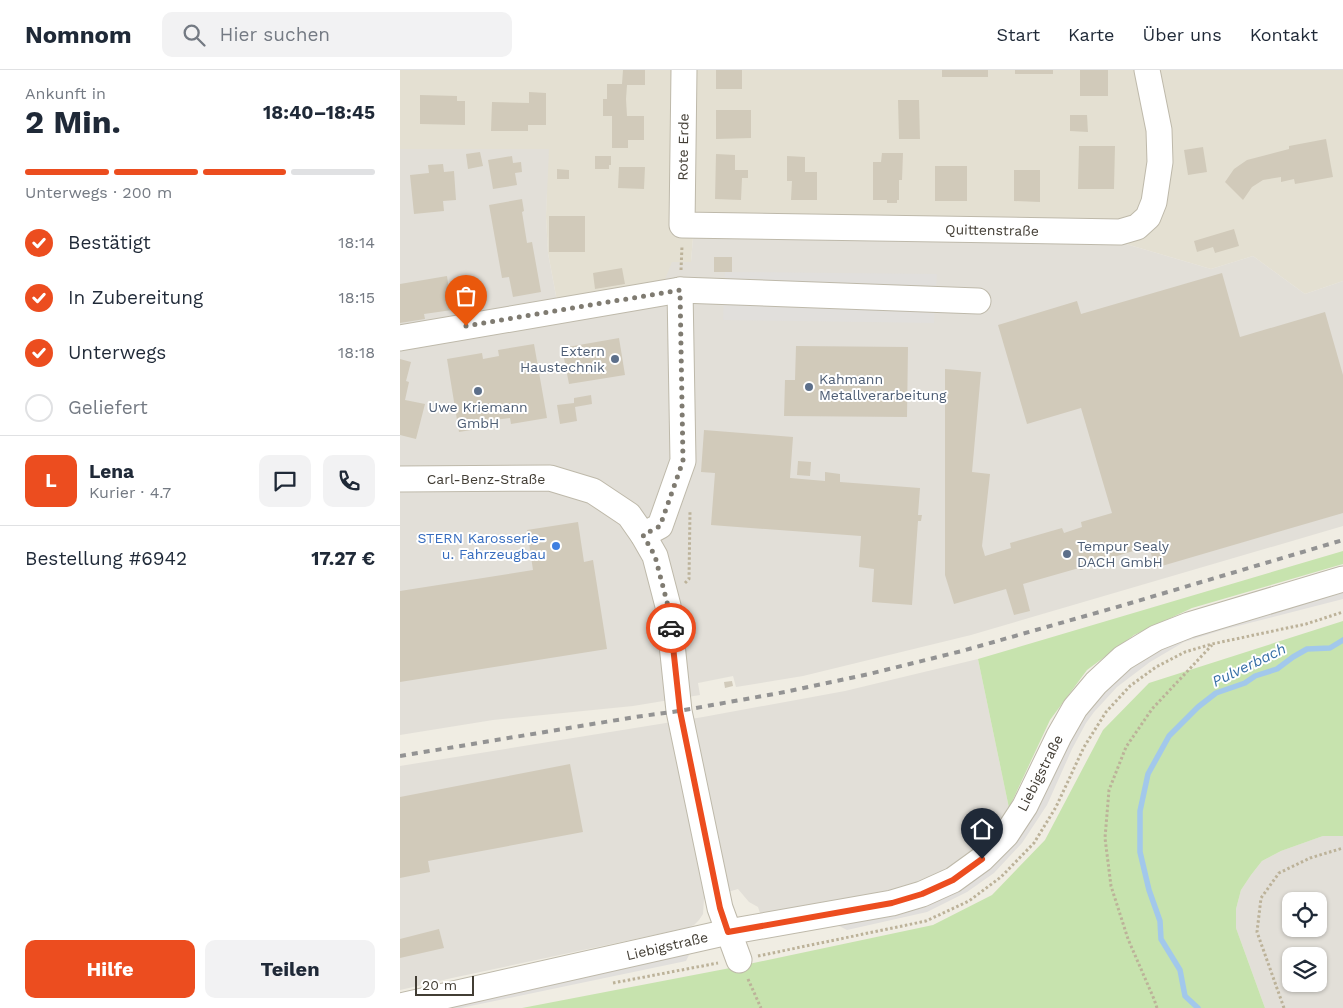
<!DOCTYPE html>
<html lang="de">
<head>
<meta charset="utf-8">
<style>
  :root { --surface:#fff; --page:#f2f2f3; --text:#1f2937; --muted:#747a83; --line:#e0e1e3; --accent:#ec4d1f }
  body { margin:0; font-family:"Work Sans",sans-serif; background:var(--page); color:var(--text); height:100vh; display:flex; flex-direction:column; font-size:19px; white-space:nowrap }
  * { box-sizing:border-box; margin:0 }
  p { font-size:16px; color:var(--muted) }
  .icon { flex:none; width:28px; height:28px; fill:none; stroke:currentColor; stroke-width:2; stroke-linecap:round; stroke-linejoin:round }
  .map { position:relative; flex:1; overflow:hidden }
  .sheet { display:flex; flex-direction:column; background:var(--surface); width:400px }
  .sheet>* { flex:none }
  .buttons { position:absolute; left:882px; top:822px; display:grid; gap:10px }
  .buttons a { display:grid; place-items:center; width:45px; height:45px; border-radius:10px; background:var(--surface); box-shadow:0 1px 4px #0004; font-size:25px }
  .scale { position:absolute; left:15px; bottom:12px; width:59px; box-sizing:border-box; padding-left:5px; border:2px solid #423d34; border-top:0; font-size:14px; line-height:18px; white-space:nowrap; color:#423d34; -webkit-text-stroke:4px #fff; paint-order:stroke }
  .pin { position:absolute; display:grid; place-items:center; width:42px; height:42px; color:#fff; margin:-51px -21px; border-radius:50% 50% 50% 0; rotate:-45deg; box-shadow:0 0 5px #0007 }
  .pin .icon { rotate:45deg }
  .courier { position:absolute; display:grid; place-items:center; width:50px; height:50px; margin:-25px; border:4px solid #ec4d1f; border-radius:50%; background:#fff; color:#222; box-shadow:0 1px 6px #0007 }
  .headline em { font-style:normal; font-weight:700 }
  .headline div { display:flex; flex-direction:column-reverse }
  .headline { display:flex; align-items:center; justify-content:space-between; height:85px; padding:0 25px }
  h1 { font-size:32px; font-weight:700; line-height:38px }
  .bar { display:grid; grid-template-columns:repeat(4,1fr); gap:8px 5px; align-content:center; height:60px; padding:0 25px }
  .bar i { height:6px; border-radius:4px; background:var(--line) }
  .bar .current { background:var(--accent) }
  .bar p { grid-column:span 4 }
  .line { display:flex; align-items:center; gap:12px; padding:0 25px; border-top:1px solid var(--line) }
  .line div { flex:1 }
  .round { display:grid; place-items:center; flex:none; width:52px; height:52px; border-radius:10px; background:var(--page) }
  ol { padding:0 25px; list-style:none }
  li { display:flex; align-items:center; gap:15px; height:55px }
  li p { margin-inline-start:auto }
  li .icon { padding:5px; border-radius:50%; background:var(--accent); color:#fff; stroke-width:4 }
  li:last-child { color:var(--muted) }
  li i { width:28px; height:28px; border:2px solid var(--line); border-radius:50% }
  .cta { display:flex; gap:10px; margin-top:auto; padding:10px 25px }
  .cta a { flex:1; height:58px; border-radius:10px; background:var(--accent); color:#fff; font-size:20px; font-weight:700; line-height:58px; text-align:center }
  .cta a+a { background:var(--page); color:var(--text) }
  header { display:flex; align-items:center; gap:30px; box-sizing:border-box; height:70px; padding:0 25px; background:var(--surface); border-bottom:1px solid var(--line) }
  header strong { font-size:24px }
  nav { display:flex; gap:28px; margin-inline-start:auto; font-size:18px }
  .search { width:350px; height:45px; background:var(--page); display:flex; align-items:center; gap:12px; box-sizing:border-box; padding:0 18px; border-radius:10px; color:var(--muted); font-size:19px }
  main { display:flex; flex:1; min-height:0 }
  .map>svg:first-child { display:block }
  .residential { fill:#e4e0d2 }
  .industrial { fill:#e2dfd8; fill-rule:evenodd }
  .green { fill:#c7e3ae }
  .parking { fill:#e1dfdc }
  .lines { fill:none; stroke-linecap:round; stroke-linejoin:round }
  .stream { stroke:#a2c8eb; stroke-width:5.5 }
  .building { fill:#d1caba }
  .minor-casing { stroke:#beb9aa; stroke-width:27 }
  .path { stroke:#bcb299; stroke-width:3; stroke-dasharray:2.5 2.5; stroke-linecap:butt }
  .minor { stroke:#fff; stroke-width:25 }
  .rail { stroke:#939393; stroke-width:4; stroke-dasharray:6 6; stroke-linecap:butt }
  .done { stroke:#7f7b71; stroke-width:5; stroke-dasharray:0 9 }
  .route { stroke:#ec4d1f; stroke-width:6 }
  .service-dot { fill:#5c6f8a; stroke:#fff; stroke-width:2 }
  .shop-dot { fill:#3f7fe0; stroke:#fff; stroke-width:2 }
  .labels { text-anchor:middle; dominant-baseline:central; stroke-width:4; stroke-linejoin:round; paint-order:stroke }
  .street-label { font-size:14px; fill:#423d34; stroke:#fff }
  .service-label { font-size:14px; fill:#4e5e75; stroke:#fff; text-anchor:start }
  .shop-label { font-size:14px; fill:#366cbe; stroke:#fff; text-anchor:end }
  .water-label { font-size:15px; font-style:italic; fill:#356ea6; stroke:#fff }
</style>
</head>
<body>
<header>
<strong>Nomnom</strong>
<div class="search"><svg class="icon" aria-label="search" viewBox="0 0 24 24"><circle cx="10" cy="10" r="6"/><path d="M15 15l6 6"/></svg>Hier suchen</div>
<nav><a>Start</a><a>Karte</a><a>Über uns</a><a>Kontakt</a></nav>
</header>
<main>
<section class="sheet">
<div class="headline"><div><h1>2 Min.</h1><p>Ankunft in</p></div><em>18:40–18:45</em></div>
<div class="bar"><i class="current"></i><i class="current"></i><i class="current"></i><i></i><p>Unterwegs · 200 m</p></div>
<ol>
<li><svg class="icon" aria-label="check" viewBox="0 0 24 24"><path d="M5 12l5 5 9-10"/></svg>Bestätigt<p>18:14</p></li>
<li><svg class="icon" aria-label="check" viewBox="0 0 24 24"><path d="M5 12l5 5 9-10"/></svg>In Zubereitung<p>18:15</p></li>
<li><svg class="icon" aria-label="check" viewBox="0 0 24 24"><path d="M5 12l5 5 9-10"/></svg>Unterwegs<p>18:18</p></li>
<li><i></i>Geliefert</li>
</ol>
<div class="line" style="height:90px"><b class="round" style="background:var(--accent);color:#fff">L</b><div><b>Lena</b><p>Kurier · 4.7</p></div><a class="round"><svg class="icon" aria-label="chat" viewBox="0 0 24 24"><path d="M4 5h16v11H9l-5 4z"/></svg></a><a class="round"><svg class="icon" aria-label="phone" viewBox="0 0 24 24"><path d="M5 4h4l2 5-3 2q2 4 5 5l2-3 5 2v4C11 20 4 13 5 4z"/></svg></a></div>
<div class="line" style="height:65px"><div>Bestellung #6942</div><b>17.27 €</b></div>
<div class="cta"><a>Hilfe</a><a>Teilen</a></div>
</section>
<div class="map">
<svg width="943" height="938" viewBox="0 0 943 938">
  <rect width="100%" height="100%" fill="#f0ede3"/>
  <path class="residential" d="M 0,0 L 943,0 L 943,211 L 905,224 L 853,186 L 811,199 L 726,174 L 293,167 L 291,192 L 263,214 L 157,231 L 148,183 L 146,146 L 148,79 L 0,79 Z"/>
  <g class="industrial">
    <path d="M 0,79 L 149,79 L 146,146 L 148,183 L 157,231 L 263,214 L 272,192 L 291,192 L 293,167 L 726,174 L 811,199 L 853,186 L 905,224 L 943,211 L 943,456 L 571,565 L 403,606 L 336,617 L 333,606 L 298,613 L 300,625 L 233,636 L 93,650 L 0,665 Z"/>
    <path d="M 578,589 L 609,738 L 588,770 L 556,795 L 528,811 L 492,823 L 361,846 L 358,837 L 349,832 L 338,819 L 304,829 L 303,844 L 299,850 L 294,855 L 287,858 L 52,908 L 0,920 L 0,696 L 303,647 L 445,621 Z"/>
    <path d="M 923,766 L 943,766 L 943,938 L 865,938 L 836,858 L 836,839 L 841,820 L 851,805 L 862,791 L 881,781 ZM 891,831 L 919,831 L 919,859 L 891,859 ZM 891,886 L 919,886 L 919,914 L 891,914 Z"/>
  </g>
  <g class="green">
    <path d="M 943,481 L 943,494 L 792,538 L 734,565 L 687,600 L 650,650 L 609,738 L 578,589 Z"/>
    <path d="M 943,551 L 943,766 L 923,766 L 881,781 L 862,791 L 851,805 L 841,820 L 836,839 L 836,858 L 865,938 L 122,938 L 325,899 L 533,855 L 592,825 L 645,770 L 703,660 L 749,613 Z"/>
  </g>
  <g class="parking">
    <path d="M 325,202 L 537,204 L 534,253 L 323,250 Z"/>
    <path d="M 943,519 L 943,529 L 822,560 L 784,572 L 750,592 L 717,617 L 694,642 L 686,653 L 672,679 L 647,735 L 622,773 L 594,803 L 567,822 L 527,842 L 447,860 L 435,854 L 617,769 L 641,732 L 677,654 L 707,617 L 729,599 L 780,566 Z"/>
    <path d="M 291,881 L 286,891 L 61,938 L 18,938 Z"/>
  </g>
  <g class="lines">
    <path class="stream" d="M 798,938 L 785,926 L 780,900 L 761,869 L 760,851 L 749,820 L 740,782 L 740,741 L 748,704 L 769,666 L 798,637 L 816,623 L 845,613 L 855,606 L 877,599 L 893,587 L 907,579 L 930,578 L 943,570"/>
  </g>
  <g class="building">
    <path d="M 223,0 L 245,0 L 245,15 L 227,15 L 226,29 L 227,46 L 244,46 L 244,70 L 228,70 L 228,78 L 212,78 L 212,46 L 203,46 L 203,29 L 207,29 L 207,14 L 222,14 Z"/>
    <rect x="316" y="0" width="26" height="19"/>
    <rect x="542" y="0" width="46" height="7"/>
    <rect x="615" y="0" width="38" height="4"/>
    <rect x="680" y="0" width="28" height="26"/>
    <path d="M 129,22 L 146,23 L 146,55 L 128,55 L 128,61 L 91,61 L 92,32 L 129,33 Z"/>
    <path d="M 20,25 L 57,26 L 57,31 L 65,31 L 65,55 L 20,54 Z"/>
    <path d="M 498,30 L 519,30 L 520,69 L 499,69 Z"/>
    <path d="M 316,40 L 351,40 L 351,68 L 316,69 Z"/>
    <path d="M 670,45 L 687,45 L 688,62 L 670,61 Z"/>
    <path d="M 926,69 L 933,107 L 895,114 L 894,109 L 881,112 L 881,107 L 863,110 L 852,117 L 843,130 L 825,112 L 834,99 L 847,90 L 889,79 L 889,76 Z"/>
    <path d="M 679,76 L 715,76 L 714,119 L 678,119 Z"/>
    <path d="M 803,77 L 807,102 L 788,105 L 784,80 Z"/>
    <path d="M 80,82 L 83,96 L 68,99 L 66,84 Z"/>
    <path d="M 482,83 L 503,83 L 502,110 L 499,110 L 499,130 L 497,130 L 497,133 L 487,133 L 487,130 L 473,130 L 473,92 L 481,92 Z"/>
    <path d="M 316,84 L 335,85 L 335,100 L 348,100 L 348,108 L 342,108 L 341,130 L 315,129 Z"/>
    <path d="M 112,86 L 113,93 L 121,92 L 122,102 L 115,103 L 117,115 L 93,119 L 88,90 Z"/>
    <path d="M 195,86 L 211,86 L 211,95 L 209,95 L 209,99 L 195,99 Z"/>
    <path d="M 387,86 L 405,87 L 405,102 L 417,102 L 417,130 L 391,130 L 392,111 L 387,111 Z"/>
    <path d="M 43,94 L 44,102 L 54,101 L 56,130 L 43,131 L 44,141 L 14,144 L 10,105 L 29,103 L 28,95 Z"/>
    <rect x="535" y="96" width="32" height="35"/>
    <path d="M 219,97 L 245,97 L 244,119 L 218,118 Z"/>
    <path d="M 157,99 L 169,100 L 169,109 L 157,109 Z"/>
    <path d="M 614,100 L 640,100 L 640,132 L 614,131 Z"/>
    <path d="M 122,129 L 124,141 L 122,142 L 127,173 L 132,172 L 141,222 L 113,227 L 109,207 L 102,208 L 89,135 Z"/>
    <rect x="149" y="146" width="36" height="36"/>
    <path d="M 834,159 L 839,176 L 815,183 L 813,177 L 797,182 L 794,171 Z"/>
    <rect x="314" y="187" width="18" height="15"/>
    <path d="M 222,198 L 225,214 L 195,219 L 193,203 Z"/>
    <path d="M 822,203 L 840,267 L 925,242 L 943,305 L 943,443 L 755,498 L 749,476 L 682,497 L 683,500 L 680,500 L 679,498 L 623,514 L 630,541 L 614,545 L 606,519 L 554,534 L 545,505 L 545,299 L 581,302 L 572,402 L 590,404 L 582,476 L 585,486 L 611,478 L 610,473 L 662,458 L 664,463 L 682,457 L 681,452 L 712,443 L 681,338 L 627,354 L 598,255 L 677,231 L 681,244 Z"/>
    <path d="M 47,206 L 52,240 L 24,244 L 25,249 L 0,253 L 0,214 Z"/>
    <path d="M 219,268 L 225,305 L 169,314 L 162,278 Z"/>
    <path d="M 134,274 L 147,348 L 111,354 L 110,348 L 94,350 L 95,356 L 59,362 L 47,289 L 82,283 L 83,289 L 99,286 L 98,280 Z"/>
    <path d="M 396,276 L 508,277 L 507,347 L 384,346 L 385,310 L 395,310 Z"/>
    <path d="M 0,289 L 11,292 L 6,311 L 9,312 L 5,330 L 25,334 L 16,369 L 0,365 Z"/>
    <path d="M 191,325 L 192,334 L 175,337 L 177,351 L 160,354 L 157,335 L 174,333 L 174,328 Z"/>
    <path d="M 304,360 L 393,367 L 390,408 L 425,411 L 425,402 L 440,404 L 440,412 L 520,418 L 518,445 L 522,445 L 521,451 L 518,451 L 512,535 L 472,532 L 474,499 L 459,497 L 461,466 L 311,455 L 315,403 L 301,402 Z"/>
    <path d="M 398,391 L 411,392 L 410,406 L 397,405 Z"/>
    <path d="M 178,452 L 184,492 L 193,490 L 207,579 L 0,612 L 0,521 L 133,500 L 127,460 Z"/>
    <path d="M 332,611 L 333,616 L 325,618 L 324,612 Z"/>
    <path d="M 170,694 L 183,762 L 28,791 L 30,802 L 0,808 L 0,727 Z"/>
    <path d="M 39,859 L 44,878 L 0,888 L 0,869 Z"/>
  </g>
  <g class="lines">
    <g class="minor-casing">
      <g id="minor">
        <path d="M 284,0 L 282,155 L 720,162 L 737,157 L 748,147 L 754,132 L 760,92 L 759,60 L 747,0"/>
        <path d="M 0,268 L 280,220 L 578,231"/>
        <path d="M 0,409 L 150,408 L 193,421 L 229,445 L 243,465 L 255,486 L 268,536 L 279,641 L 320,838 L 339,890"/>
        <path d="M 243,465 L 260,456 L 283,391 L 280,220"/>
        <path d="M 0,936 L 328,862 L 492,833 L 522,824 L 553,810 L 582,789 L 606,765 L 625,736 L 659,666 L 675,638 L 696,613 L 723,588 L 756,568 L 789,555 L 943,509"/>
      </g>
    </g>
    <g class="path">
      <path d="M 281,200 L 282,176"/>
      <path d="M 285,513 L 289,509 L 290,441"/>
      <path d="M 358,886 L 526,851 L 569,831 L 601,807 L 634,773 L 656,737 L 684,677 L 706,642 L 730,616 L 756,597 L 785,582 L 812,574 L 906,554 L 943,542"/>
      <path d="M 348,909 L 361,938"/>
      <path d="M 213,913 L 318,893"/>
      <path d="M 757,938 L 754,929 L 728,869 L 711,816 L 705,768 L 709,720 L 726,677 L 752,639 L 812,575"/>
      <path d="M 884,938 L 857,862 L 861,828 L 879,803 L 910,788 L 943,778"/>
    </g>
    <use href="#minor" class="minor"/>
    <path class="rail" d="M 0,686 L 235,647 L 279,641 L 385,622 L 469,604 L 562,581 L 724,535 L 943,470"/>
  </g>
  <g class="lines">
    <path class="done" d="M 66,256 L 280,220 L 283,391 L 260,456 L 243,465 L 255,486 L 268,536 L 271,558"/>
    <path class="route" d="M 271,558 L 280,641 L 320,838 L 328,862 L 492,833 L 522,824 L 553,810 L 582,789"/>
  </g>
  <g class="service-dot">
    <circle cx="215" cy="289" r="5"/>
    <circle cx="409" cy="317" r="5"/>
    <circle cx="78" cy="321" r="5"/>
    <circle cx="667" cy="484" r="5"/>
  </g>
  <circle class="shop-dot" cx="156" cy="476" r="5"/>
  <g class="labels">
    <g class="street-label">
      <text transform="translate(283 77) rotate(-89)">Rote Erde</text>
      <text transform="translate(592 160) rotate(1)">Quittenstraße</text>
      <text x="86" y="409">Carl-Benz-Straße</text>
      <text transform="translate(640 703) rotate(-63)">Liebigstraße</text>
      <text transform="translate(267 876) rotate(-13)">Liebigstraße</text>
    </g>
    <g class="service-label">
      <text x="205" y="281" text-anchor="end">Extern<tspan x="205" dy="16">Haustechnik</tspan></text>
      <text x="419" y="309">Kahmann<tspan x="419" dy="16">Metallverarbeitung</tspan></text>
      <text x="78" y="337" text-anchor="middle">Uwe Kriemann<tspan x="78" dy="16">GmbH</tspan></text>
      <text x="677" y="476">Tempur Sealy<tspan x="677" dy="16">DACH GmbH</tspan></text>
    </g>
    <g class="shop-label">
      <text x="146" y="468">STERN Karosserie-<tspan x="146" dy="16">u. Fahrzeugbau</tspan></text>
    </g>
    <g class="water-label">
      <text transform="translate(849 595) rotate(-26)">Pulverbach</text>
    </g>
  </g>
</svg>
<div class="buttons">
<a><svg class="icon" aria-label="locate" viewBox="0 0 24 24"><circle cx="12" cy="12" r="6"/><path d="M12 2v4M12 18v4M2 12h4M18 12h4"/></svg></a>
<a><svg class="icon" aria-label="layers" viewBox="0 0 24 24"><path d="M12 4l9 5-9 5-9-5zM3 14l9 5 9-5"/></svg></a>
</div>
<div class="scale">20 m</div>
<div class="pin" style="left:66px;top:256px;background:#ea580c"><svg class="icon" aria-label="bag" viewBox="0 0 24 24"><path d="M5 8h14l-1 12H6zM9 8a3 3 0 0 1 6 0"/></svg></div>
<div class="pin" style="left:582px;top:789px;background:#1f2937"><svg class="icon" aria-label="home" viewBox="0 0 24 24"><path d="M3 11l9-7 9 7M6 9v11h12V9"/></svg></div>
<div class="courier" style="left:271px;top:558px"><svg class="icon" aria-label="car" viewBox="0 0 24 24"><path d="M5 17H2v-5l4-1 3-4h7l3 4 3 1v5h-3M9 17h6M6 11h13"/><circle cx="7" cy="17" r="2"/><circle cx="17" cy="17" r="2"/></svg></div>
</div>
</main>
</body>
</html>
